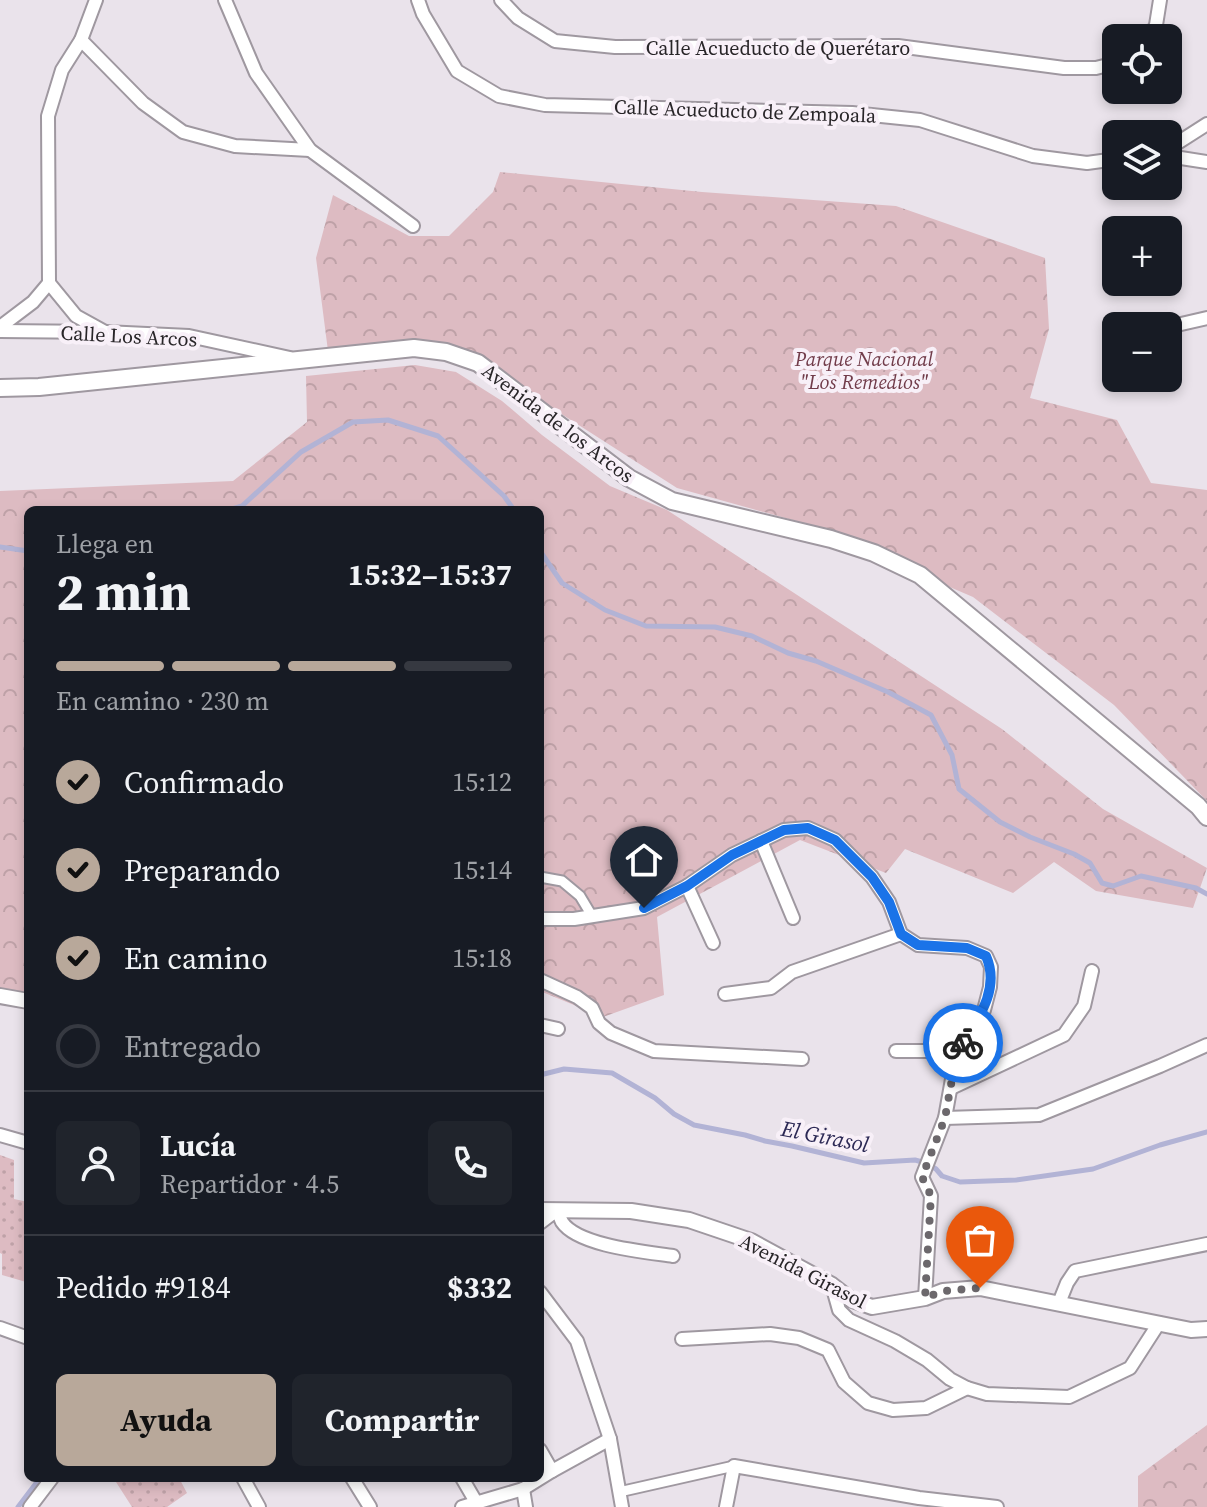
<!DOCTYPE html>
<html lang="es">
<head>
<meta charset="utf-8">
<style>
  :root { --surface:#171b24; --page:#20242c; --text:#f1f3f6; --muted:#9ea1a6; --line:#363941; --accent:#b8a89a }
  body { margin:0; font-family:"Source Serif 4",serif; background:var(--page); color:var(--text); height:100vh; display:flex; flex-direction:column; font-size:30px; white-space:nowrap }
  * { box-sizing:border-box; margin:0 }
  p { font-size:26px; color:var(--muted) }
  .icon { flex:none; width:44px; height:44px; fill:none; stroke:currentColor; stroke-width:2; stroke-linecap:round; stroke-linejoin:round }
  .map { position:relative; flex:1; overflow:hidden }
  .side { position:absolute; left:24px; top:506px; width:520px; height:976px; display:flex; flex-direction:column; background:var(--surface); border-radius:12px; box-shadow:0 4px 12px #0003 }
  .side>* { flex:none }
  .tools { position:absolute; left:1102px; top:24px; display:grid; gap:16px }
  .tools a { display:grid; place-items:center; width:80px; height:80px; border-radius:12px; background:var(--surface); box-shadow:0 4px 12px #0003; font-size:40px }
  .pin { position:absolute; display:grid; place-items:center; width:68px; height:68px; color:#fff; margin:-82px -34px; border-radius:50% 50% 50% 0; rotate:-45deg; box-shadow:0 0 8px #0007 }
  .pin .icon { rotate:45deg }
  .courier { position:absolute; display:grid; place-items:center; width:80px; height:80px; margin:-40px; border:6px solid #1a73e8; border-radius:50%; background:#fff; color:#222; box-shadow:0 2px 10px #0007 }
  .headline em { font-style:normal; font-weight:700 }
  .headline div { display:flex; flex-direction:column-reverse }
  .headline { display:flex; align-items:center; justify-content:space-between; height:136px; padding:0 32px }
  h1 { font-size:52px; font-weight:700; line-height:60px }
  .bar { display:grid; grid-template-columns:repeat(4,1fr); gap:12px 8px; align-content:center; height:96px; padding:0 32px }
  .bar i { height:10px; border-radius:6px; background:var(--line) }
  .bar .current { background:var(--accent) }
  .bar p { grid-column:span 4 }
  .line { display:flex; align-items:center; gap:20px; padding:0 32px; border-top:2px solid var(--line) }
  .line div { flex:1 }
  .round { display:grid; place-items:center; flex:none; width:84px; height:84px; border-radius:12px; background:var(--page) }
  ol { padding:0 32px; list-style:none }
  li { display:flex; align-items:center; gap:24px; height:88px }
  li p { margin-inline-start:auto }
  li .icon { padding:8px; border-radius:50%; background:var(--accent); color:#111; stroke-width:4 }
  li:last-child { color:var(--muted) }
  li i { width:44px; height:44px; border:4px solid var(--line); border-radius:50% }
  .primary-button { display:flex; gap:16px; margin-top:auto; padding:16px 32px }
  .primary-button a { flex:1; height:92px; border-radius:12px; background:var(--accent); color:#111; font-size:32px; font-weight:700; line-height:92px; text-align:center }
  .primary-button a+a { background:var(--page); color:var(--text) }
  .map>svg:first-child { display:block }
  .grass { fill:url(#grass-dots) }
  .park { fill:url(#park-crowns) }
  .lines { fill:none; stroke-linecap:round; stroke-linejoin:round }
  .stream { stroke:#b2b3d5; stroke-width:5 }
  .pedestrian-casing { stroke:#9f98a0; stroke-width:13 }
  .minor-casing { stroke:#9f98a0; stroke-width:16 }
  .tertiary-casing { stroke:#9f98a0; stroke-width:18 }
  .secondary-casing { stroke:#9f98a0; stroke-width:20 }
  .pedestrian { stroke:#fff; stroke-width:9 }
  .minor { stroke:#fff; stroke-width:12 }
  .tertiary { stroke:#fff; stroke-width:14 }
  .secondary { stroke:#fff; stroke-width:16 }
  .done { stroke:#6c686c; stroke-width:8; stroke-dasharray:0 14.4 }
  .route { stroke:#1a73e8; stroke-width:10 }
  .labels { text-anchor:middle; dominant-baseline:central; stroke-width:8; stroke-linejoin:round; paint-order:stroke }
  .street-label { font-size:20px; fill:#282528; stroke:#f8f0f8 }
  .park-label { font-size:20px; font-style:italic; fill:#713c4a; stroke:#f8f0f8 }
  .water-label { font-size:22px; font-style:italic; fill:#2c2955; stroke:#f8f0f8 }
</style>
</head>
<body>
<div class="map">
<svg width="1207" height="1507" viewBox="0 0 1207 1507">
  <defs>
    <pattern id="grass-dots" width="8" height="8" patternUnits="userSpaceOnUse" patternTransform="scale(2)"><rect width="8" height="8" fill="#ddbbc2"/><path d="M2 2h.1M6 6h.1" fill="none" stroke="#bea1a7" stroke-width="1.8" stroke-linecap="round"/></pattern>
    <pattern id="park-crowns" width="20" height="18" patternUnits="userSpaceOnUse" patternTransform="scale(2)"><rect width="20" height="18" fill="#ddbbc2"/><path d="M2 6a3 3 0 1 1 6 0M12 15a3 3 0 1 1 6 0" fill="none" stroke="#bea1a7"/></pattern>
  </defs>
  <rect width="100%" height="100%" fill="#eae3eb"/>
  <g class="grass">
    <path d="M 0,1155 L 14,1160 L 14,1199 L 28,1202 L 26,1282 L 2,1275 L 2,1254 L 0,1253 Z"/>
    <path d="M 119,1478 L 138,1478 L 141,1481 L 148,1478 L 179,1478 L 187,1493 L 167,1507 L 132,1507 L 116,1482 Z"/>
  </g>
  <g class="park">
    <path d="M 500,172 L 702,192 L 896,206 L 1045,258 L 1049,329 L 1030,398 L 1117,420 L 1151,483 L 1207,490 L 1207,801 L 1114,705 L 973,597 L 796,521 L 677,488 L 452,344 L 328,351 L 316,258 L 333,195 L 409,236 L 449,236 L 493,192 Z"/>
    <path d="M 415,365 L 456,372 L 502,401 L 542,435 L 610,486 L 667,510 L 1002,729 L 1103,809 L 1207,868 L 1193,908 L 1096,891 L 1054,862 L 1013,893 L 905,849 L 886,873 L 800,840 L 657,917 L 664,995 L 603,1017 L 540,991 L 540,510 L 28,510 L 28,994 L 0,990 L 0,491 L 233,481 L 307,422 L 306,376 Z"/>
    <path d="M 1207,1425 L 1207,1507 L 1138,1507 L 1138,1476 Z"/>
  </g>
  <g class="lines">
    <g class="stream">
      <path d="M 229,510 L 242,506 L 301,452 L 353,422 L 388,420 L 438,436 L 504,496 L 514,510"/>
      <path d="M 0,547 L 28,551"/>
      <path d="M 540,551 L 562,583 L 605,610 L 646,626 L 715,627 L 752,636 L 788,653 L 816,661 L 888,692 L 931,715 L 952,755 L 959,789 L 1000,822 L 1030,837 L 1074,854 L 1090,863 L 1102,883 L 1113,886 L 1141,876 L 1196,888 L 1207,894"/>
      <path d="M 540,1075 L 564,1069 L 612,1073 L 655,1098 L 674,1114 L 694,1125 L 745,1135 L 765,1141 L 792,1146 L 864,1163 L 915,1160 L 926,1163 L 936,1169 L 942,1176 L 960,1182 L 1016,1180 L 1093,1169 L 1160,1145 L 1207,1132"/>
      <path d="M 18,1507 L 40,1478"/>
    </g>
    <g class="pedestrian-casing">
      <g id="pedestrian">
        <path d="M 540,877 L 562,881 L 580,896 L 592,916"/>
        <path d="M 619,1492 L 734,1466"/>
      </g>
    </g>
    <g class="minor-casing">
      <g id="minor">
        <path d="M 96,0 L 81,40 L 62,70 L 48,116 L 49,283 L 76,316 L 105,332"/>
        <path d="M 225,0 L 256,73 L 310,150 L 413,226"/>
        <path d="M 418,0 L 423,14 L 457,71 L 499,96 L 545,105 L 852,113 L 920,120 L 1033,156 L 1087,163 L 1116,159"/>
        <path d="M 501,0 L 518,18 L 555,41 L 615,47 L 898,46 L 1064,68 L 1096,68 L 1116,63"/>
        <path d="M 1149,38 L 1156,25 L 1160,0"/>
        <path d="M 81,40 L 143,103 L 183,132 L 235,146 L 310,150"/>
        <path d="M 1168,149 L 1207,124"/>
        <path d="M 1168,156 L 1207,162"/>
        <path d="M 0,327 L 33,302 L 49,283"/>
        <path d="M 1168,327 L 1207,318"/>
        <path d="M 0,331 L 105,332 L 189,336 L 290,358"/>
        <path d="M 761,841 L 793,918"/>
        <path d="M 687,886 L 713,943"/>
        <path d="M 540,919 L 574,919 L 644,908 L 687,886 L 732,855 L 784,830 L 808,828 L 835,840 L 872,877 L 889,902 L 901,934 L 918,945 L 967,948 L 986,956 L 991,967 L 990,987 L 984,1010 L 957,1051 L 945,1118 L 922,1177 L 931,1196 L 925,1298"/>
        <path d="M 540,980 L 577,997 L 592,1008 L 599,1023 L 611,1033 L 654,1051 L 802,1059"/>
        <path d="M 725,994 L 771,988 L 792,972 L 901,934"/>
        <path d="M 540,1025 L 558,1029"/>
        <path d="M 896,1051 L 957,1051"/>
        <path d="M 951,1088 L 1064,1035 L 1084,1006 L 1092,971"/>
        <path d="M 945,1118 L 1039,1115 L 1160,1066 L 1207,1045"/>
        <path d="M 0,1135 L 28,1143"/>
        <path d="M 540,1223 L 557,1210 C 559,1214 560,1218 562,1222 C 578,1246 646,1252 673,1256"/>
        <path d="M 832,1285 L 839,1310 L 849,1320 L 895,1341 L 927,1360 L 950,1379 L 967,1388 L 987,1394 L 1069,1397 L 1130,1368 L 1159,1323"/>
        <path d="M 540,1292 L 577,1341 L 610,1439 L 622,1507"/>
        <path d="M 1059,1303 L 1067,1283 L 1075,1271 L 1207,1244"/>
        <path d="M 0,1328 L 28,1338"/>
        <path d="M 682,1339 L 770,1334 L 799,1338 L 828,1350 L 844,1382 L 868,1403 L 893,1410 L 926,1408 L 967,1388"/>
        <path d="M 540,1450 L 552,1471"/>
        <path d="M 243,1478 L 259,1507"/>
        <path d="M 352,1478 L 370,1507"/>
        <path d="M 462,1478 L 476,1502"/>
        <path d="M 523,1489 L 526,1507"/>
        <path d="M 30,1507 L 52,1478"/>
        <path d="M 462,1507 L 523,1489 L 552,1471 L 610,1439"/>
        <path d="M 726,1507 L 734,1466 L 919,1498 L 997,1507"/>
      </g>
    </g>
    <g class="tertiary-casing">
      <g id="tertiary">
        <path d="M 0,996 L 28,1001"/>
        <path d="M 540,1210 L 631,1211 L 689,1220 L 751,1241 L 832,1285 L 850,1299 L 872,1307 L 925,1298 L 943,1291 L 980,1288 L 1191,1330 L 1207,1329"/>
      </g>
    </g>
    <g class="secondary-casing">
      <path id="secondary" d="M 0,388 L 39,387 L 414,348 L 446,352 L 478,363 L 629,478 L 672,501 L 831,539 L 874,553 L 920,575 L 1198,806 L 1207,817"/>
    </g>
    <use href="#pedestrian" class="pedestrian"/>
    <use href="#minor" class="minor"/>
    <use href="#tertiary" class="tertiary"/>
    <use href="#secondary" class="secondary"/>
  </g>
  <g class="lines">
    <path class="done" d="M 963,1043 L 957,1051 L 945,1118 L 922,1177 L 931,1196 L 925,1298 L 943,1291 L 980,1288"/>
    <path class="route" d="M 644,908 L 687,886 L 732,855 L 784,830 L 808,828 L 835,840 L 872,877 L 889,902 L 901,934 L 918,945 L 967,948 L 986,956 C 1000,988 980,1016 963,1043"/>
  </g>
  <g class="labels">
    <g class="street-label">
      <text x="778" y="48">Calle Acueducto de Querétaro</text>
      <text transform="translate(745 111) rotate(2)">Calle Acueducto de Zempoala</text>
      <text transform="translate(129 336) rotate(3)">Calle Los Arcos</text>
      <text transform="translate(558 423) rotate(37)">Avenida de los Arcos</text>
      <text transform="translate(803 1271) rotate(27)">Avenida Girasol</text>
    </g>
    <g class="park-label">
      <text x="864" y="359">Parque Nacional<tspan x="864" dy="23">"Los Remedios"</tspan></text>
    </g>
    <g class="water-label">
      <text transform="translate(825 1136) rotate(11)">El Girasol</text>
    </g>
  </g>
</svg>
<div class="tools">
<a><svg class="icon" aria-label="locate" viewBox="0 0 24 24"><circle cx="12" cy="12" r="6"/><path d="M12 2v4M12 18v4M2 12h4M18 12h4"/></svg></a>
<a><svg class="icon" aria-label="layers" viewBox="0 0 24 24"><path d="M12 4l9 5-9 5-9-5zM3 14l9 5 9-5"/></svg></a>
<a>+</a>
<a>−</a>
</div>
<div class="pin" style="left:980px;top:1288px;background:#ea580c"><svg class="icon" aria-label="bag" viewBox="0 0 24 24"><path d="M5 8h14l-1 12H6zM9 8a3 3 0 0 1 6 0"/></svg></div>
<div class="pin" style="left:644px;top:908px;background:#1f2937"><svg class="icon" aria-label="home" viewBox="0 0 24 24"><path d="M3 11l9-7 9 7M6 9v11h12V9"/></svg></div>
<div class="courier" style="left:963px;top:1043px"><svg class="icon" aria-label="bike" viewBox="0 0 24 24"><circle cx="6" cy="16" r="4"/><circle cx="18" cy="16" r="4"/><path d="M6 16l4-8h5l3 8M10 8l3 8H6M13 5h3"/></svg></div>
<section class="side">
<div class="headline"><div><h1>2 min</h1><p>Llega en</p></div><em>15:32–15:37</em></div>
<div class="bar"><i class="current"></i><i class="current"></i><i class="current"></i><i></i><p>En camino · 230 m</p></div>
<ol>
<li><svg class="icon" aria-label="check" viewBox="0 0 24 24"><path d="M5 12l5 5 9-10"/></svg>Confirmado<p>15:12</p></li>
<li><svg class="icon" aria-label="check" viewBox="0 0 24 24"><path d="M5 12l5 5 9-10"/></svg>Preparando<p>15:14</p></li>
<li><svg class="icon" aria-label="check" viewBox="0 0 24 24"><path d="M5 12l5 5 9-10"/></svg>En camino<p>15:18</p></li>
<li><i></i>Entregado</li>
</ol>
<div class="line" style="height:144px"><a class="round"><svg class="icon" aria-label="person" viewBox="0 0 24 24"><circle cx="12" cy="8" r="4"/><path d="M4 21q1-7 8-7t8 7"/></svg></a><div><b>Lucía</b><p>Repartidor · 4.5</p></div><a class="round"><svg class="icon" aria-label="phone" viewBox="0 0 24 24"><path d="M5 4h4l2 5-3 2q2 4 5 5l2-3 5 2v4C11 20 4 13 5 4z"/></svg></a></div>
<div class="line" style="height:104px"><div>Pedido #9184</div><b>$332</b></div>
<div class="primary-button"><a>Ayuda</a><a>Compartir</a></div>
</section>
</div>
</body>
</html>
